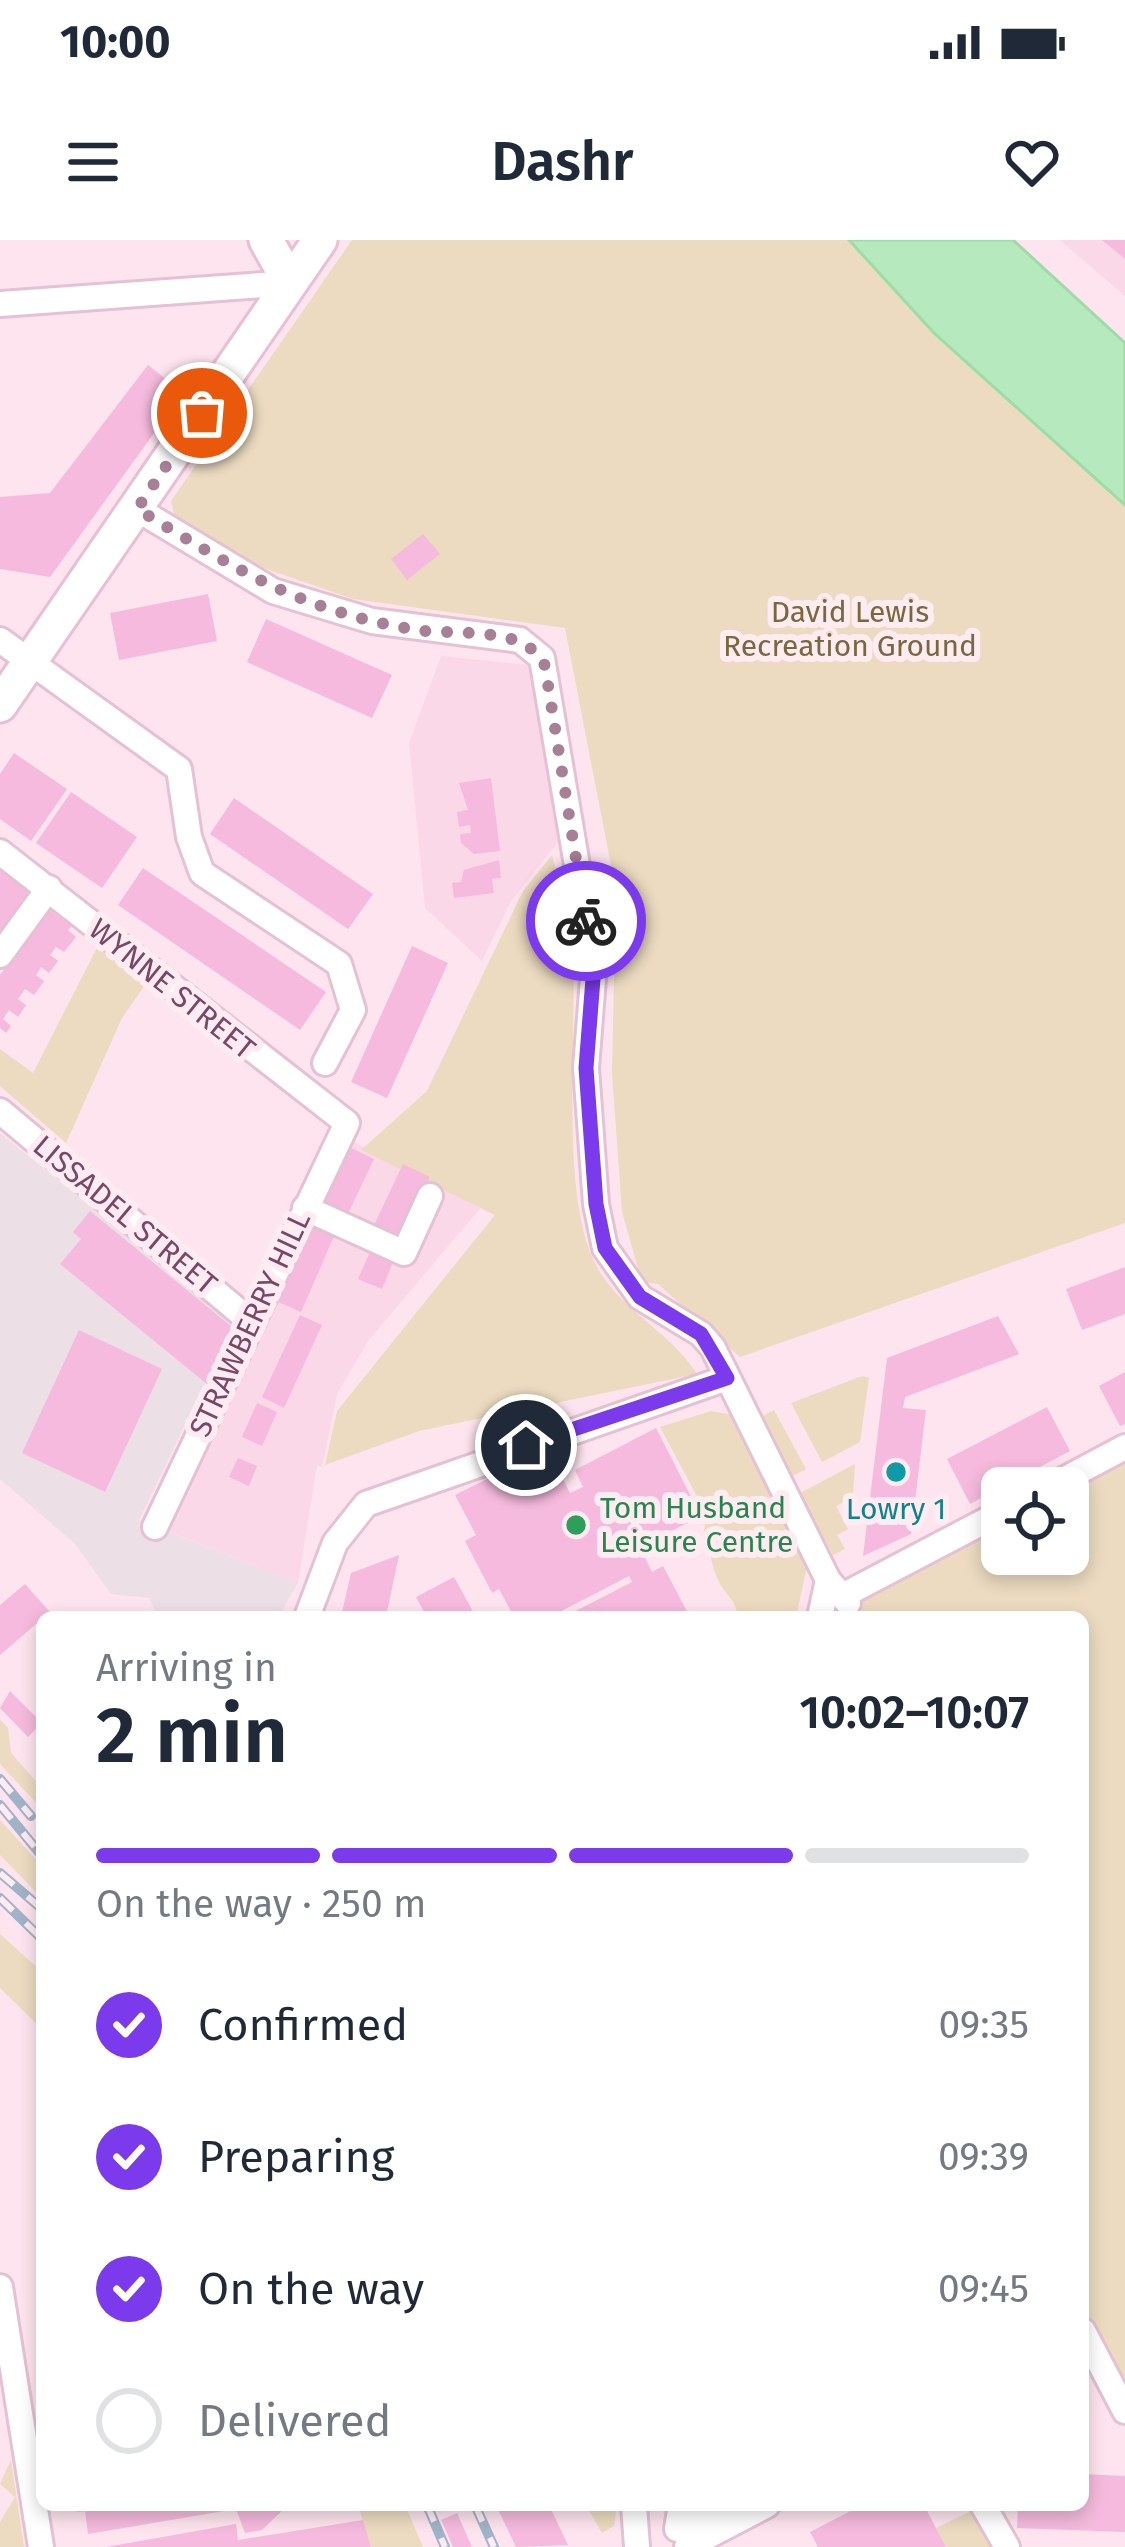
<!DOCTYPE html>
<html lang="en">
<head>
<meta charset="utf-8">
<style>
  :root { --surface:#fff; --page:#f2f2f3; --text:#1f2937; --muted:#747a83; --line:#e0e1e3; --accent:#7c3aed }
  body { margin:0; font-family:"Fira Sans",sans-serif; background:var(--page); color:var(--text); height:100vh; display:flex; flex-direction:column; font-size:45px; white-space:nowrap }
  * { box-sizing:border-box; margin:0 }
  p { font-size:39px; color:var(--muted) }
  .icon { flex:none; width:66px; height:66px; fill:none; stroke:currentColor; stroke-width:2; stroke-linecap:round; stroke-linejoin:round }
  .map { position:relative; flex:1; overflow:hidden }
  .side { position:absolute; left:36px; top:1371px; width:1053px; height:900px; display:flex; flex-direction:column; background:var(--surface); border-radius:18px; box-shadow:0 6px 18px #0003 }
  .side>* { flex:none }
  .buttons { position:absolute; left:981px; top:1227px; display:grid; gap:24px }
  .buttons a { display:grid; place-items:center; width:108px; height:108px; border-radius:18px; background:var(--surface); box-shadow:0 6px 18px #0003; font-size:60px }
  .pin { position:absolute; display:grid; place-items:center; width:102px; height:102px; color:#fff; margin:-51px; border:6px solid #fff; border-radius:50%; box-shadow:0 3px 12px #0007 }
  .courier { position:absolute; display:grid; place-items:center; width:120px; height:120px; margin:-60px; border:9px solid #7c3aed; border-radius:50%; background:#fff; color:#222; box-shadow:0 3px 15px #0007 }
  .head em { font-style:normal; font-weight:600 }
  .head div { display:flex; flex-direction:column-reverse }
  .head { display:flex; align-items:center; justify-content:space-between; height:204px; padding:0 60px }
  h1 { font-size:78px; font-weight:600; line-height:90px }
  .bar { display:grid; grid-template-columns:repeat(4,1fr); gap:18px 12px; align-content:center; height:144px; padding:0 60px }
  .bar i { height:15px; border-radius:9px; background:var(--line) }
  .bar .active { background:var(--accent) }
  .bar p { grid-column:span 4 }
  ol { padding:0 60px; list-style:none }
  li { display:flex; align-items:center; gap:36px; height:132px }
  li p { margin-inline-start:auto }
  li .icon { padding:12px; border-radius:50%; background:var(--accent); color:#fff; stroke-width:4 }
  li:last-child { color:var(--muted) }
  li i { width:66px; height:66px; border:6px solid var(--line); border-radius:50% }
  .status { display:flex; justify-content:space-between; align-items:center; height:84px; padding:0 60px; background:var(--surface); direction:ltr }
  .status svg { height:33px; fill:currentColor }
  header { display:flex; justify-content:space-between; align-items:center; height:156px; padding:0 60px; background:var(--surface); font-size:54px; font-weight:600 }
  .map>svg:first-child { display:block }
  .residential { fill:#fbd8e7 }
  .industrial { fill:#eddfe6 }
  .green { fill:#ecdbc1 }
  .water { fill:#b7e9bf; stroke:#9ddba7; stroke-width:3 }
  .building { fill:#f5badd }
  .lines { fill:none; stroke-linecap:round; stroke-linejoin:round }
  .street-casing { stroke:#e5c1d3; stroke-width:30 }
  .secondary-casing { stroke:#eabed5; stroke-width:39 }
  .street { stroke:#fff; stroke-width:24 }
  .secondary { stroke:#fff; stroke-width:33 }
  .rail-casing { stroke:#a1b3c8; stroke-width:10 }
  .rail { stroke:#ffecf3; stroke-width:6; stroke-dasharray:18; stroke-linecap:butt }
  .done { stroke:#a77f96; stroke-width:12; stroke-dasharray:0 21.6 }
  .route { stroke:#7c3aed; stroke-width:15 }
  .culture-dot { fill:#0f9aa8; stroke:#ffecf3; stroke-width:4.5 }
  .leisure-dot { fill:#2e9e5b; stroke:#ffecf3; stroke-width:4.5 }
  .labels { text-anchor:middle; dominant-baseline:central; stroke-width:12; stroke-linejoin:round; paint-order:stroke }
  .park-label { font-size:30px; fill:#79683c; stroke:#ffecf3 }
  .street-label { font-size:30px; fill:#784866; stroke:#ffecf3 }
  .leisure-label { font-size:30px; fill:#27864d; stroke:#ffecf3; text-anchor:start }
  .culture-label { font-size:30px; fill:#0d838f; stroke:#ffecf3 }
</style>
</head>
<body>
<div class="status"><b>10:00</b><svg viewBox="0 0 49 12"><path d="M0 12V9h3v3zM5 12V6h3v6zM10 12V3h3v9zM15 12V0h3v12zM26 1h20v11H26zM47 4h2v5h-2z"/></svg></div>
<header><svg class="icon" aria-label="menu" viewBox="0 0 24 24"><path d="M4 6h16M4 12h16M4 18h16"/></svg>Dashr<svg class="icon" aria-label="heart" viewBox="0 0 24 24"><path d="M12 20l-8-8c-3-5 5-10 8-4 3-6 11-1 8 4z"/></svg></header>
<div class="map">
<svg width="1125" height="2307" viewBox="0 0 1125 2307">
  <rect width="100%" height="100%" fill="#fee4ee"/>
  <g class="residential">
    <path d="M 1060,0 L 1125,0 L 1125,56 Z"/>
    <path d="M 441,416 L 540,426 L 563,596 L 511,661 L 482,721 L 425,668 L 409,503 Z"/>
    <path d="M 352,901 L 484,964 L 368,1101 L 337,1154 L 322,1227 L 317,1225 L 298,1343 L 168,1291 Z"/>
  </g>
  <path class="industrial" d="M 0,893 L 234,1083 L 139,1280 L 298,1343 L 278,1377 L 158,1377 L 149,1358 L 111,1354 L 75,1304 L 0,1239 Z"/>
  <g class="green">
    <path d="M 352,0 L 849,0 L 934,93 L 1125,265 L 1125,983 L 740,1117 L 658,1044 L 642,1042 L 622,972 L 612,833 L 616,651 L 565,388 L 353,359 L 258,326 L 174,274 L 171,261 Z"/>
    <path d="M 552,615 C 558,639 568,663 571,687 C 581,777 556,953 597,1027 C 622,1072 670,1091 697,1134 L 419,1191 L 325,1225 L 337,1171 L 495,975 L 361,910 L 427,851 L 523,651 Z"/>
    <path d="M 101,700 L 149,739 L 122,778 L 66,903 L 0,846 L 0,809 L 33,833 Z"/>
    <path d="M 862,1136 L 869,1138 L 860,1202 L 822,1222 L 791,1163 Z"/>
    <path d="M 774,1170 L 806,1229 L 793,1236 L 761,1177 Z"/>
    <path d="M 711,1171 L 734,1175 L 808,1322 L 796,1377 L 738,1377 C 736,1359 725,1355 718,1340 C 711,1326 713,1314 702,1300 L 707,1275 L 660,1187 Z"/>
    <path d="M 1125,1216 L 1125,2160 L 1083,2079 L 1083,1377 L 838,1377 L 839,1369 L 1002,1281 L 1002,1314 L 1068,1314 L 1068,1248 Z"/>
    <path d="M 855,1224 L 853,1257 L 836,1266 L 848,1289 L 837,1295 L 845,1309 L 833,1315 L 800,1253 Z"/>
    <path d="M 0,1479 L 8,1488 L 11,1513 L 42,1548 L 42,1569 L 0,1524 Z"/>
    <path d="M 0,1580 L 42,1626 L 42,1658 L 0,1615 Z"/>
    <path d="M 0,1694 L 42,1732 L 42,1789 L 0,1748 Z"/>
    <path d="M 11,2220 L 24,2307 L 0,2307 L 0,2282 L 15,2257 L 0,2244 Z"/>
    <path d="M 358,2265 L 405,2265 L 423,2307 L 371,2307 Z"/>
    <path d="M 586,2265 L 617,2265 L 614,2286 L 602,2293 Z"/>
    <path d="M 973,2270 L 993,2307 L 946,2307 L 936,2288 Z"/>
  </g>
  <path class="water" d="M 849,0 L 1013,0 L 1125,103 L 1125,265 L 934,93 Z"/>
  <g class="building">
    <path d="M 1102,0 L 1125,0 L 1125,19 Z"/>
    <path d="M 148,125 L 183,153 L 50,337 L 0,329 L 0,257 L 50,253 Z"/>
    <path d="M 423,294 L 440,314 L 407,340 L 391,319 Z"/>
    <path d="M 208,354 L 217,401 L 119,420 L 110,373 Z"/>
    <path d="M 266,379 L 392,435 L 372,478 L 247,422 Z"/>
    <path d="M 14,513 L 67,549 L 31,601 L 0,579 L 0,534 Z"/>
    <path d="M 491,538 L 500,611 L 474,614 L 461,603 L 460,594 L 471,593 L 470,585 L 459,587 L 457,572 L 468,570 L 459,543 Z"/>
    <path d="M 71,552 L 137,597 L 102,648 L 36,603 Z"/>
    <path d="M 234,558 L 373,654 L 348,689 L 210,594 Z"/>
    <path d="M 499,620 L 501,638 L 492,639 L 494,653 L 454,658 L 452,643 L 461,642 L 464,630 Z"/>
    <path d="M 0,625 L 32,648 L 0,692 Z"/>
    <path d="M 143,628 L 326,752 L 300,790 L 118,665 Z"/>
    <path d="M 48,669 L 72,686 L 68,690 L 76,697 L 64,712 L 56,707 L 50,715 L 58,721 L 49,733 L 41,727 L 36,735 L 44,741 L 34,755 L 25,749 L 18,759 L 26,765 L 18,777 L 9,770 L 3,779 L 11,786 L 6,793 L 0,788 L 0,735 Z"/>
    <path d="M 412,706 L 448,723 L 387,858 L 351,842 Z"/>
    <path d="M 347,906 L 374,919 L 345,980 L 318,967 Z"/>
    <path d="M 403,924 L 430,937 L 401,998 L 374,985 Z"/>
    <path d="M 90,971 L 232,1087 L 207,1144 L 60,1024 L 81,999 L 73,992 Z"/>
    <path d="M 310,983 L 335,994 L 301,1072 L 276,1061 Z"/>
    <path d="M 370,1012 L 393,1022 L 382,1049 L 358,1039 Z"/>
    <path d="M 1125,1027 L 1125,1074 L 1082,1090 L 1066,1049 Z"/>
    <path d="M 300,1075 L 322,1085 L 284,1168 L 262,1157 Z"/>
    <path d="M 998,1076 L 1019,1114 L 905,1157 L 903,1168 L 926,1170 L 911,1294 L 863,1316 L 887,1118 Z"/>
    <path d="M 79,1090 L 162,1129 L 105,1252 L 22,1213 Z"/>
    <path d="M 1125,1132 L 1125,1184 L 1120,1186 L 1099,1146 Z"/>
    <path d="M 257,1163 L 277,1172 L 262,1206 L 242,1197 Z"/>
    <path d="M 1047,1167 L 1070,1211 L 970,1264 L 947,1219 Z"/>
    <path d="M 656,1188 L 701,1276 L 640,1307 L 652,1332 L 663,1326 L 690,1377 L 564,1377 L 632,1342 L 629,1336 L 550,1377 L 514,1377 L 499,1349 L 492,1353 L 465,1301 L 476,1295 L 455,1255 L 493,1236 L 497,1244 L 538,1223 L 549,1244 L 562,1237 L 570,1253 L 583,1247 L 575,1230 Z"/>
    <path d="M 238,1218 L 257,1226 L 249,1246 L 229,1237 Z"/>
    <path d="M 399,1315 L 386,1377 L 341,1377 L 351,1333 Z"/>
    <path d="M 454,1337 L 476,1377 L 427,1377 L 416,1357 Z"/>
    <path d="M 25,1344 L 50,1372 L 0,1415 L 0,1365 Z"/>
    <path d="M 10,1451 L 42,1483 L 28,1497 L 0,1468 Z"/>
    <path d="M 1083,2114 L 1089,2114 L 1087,2158 L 1083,2158 Z"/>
    <path d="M 1083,2234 L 1125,2236 L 1125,2292 L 1017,2288 L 1018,2265 L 1083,2265 Z"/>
    <path d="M 76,2265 L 288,2265 L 262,2290 L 245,2293 L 236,2269 L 88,2294 L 85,2271 L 77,2272 Z"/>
    <path d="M 496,2265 L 549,2265 L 568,2305 L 516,2307 Z"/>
    <path d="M 862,2265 L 924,2265 L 946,2307 L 818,2307 L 810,2292 Z"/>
    <path d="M 457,2273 L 472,2307 L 453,2307 L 441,2280 Z"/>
    <path d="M 363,2280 L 371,2307 L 106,2307 L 236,2284 L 238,2300 Z"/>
  </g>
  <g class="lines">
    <g class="street-casing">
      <g id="street">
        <path d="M 0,64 L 290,43"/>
        <path d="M 137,269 L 273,351 L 372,381 L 520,400 L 542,418 L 594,726 L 586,828 L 596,964 L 605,1008 L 640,1057 L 701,1094 L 713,1108 L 828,1340 L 848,1363"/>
        <path d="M 0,400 L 179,529 L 189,597 L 202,633 L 339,724 L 353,770 L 325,823"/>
        <path d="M 0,612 L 347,883 L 155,1287"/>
        <path d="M 0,715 L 49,648"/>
        <path d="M 0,871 L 249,1080"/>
        <path d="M 305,968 L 404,1013 L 430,956"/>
        <path d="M 1048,1248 L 1125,1207"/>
        <path d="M 844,1355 L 1002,1272"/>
        <path d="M 307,1377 L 335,1303 L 366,1264 L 727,1138"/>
        <path d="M 820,1377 L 828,1340"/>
        <path d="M 0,2047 L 41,2307"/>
        <path d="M 1083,2091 L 1125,2171"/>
        <path d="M 634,2265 L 637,2307"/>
        <path d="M 983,2265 L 1007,2307"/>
        <path d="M 680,2271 L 677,2289 L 721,2265"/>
        <path d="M 687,2307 L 767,2265"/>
      </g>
    </g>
    <g class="secondary-casing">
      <g id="secondary">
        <path d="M 266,0 L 290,43"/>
        <path d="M 0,465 L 320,0"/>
      </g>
    </g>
    <use href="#street" class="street"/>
    <use href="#secondary" class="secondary"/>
    <g class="rail-casing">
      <g id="rail">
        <path d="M 0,1539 L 31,1576"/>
        <path d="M 0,1565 L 42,1616"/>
        <path d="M 0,1633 L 42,1669"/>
        <path d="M 0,1658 L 42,1699"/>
        <path d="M 427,2265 L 445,2307"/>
        <path d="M 475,2265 L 494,2307"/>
      </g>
    </g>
    <use href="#rail" class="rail"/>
  </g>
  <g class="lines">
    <path class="done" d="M 202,173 L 137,269 C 237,329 299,371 418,390 C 457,396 526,384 545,426 L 586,681"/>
    <path class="route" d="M 526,1205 L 727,1138 L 701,1094 L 640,1057 L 605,1008 L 596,964 L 586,828 L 594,726 L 586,681"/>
  </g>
  <circle class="culture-dot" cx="896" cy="1232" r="12"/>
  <circle class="leisure-dot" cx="576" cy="1285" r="12"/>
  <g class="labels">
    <g class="park-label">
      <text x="850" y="372">David Lewis<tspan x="850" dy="34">Recreation Ground</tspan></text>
    </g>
    <g class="street-label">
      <text transform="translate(172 749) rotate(39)">WYNNE STREET</text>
      <text transform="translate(125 975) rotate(40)">LISSADEL STREET</text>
      <text transform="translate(250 1084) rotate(-65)">STRAWBERRY HILL</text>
    </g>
    <g class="leisure-label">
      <text x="600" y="1268">Tom Husband<tspan x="600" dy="34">Leisure Centre</tspan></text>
    </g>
    <g class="culture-label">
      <text x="896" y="1269">Lowry 1</text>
    </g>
  </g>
</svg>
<div class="buttons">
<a><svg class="icon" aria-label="locate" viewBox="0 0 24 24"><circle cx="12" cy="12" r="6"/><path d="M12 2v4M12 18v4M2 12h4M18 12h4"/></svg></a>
</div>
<div class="pin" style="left:202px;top:173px;background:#ea580c"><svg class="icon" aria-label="bag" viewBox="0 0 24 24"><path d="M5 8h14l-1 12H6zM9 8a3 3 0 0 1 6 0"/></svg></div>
<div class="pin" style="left:526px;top:1205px;background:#1f2937"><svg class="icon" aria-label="home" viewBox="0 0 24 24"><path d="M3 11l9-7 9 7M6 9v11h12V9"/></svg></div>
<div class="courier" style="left:586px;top:681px"><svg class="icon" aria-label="bike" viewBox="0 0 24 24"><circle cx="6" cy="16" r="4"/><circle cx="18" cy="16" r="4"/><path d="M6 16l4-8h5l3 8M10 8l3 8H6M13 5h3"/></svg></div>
<section class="side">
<div class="head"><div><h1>2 min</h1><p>Arriving in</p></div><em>10:02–10:07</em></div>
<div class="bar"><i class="active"></i><i class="active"></i><i class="active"></i><i></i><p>On the way · 250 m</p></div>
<ol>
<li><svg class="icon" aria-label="check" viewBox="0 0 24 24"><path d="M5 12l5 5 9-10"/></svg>Confirmed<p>09:35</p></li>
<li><svg class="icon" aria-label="check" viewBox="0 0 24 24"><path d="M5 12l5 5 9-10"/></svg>Preparing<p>09:39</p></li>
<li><svg class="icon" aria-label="check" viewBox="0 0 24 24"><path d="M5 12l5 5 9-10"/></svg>On the way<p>09:45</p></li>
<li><i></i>Delivered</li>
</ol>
</section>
</div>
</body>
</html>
